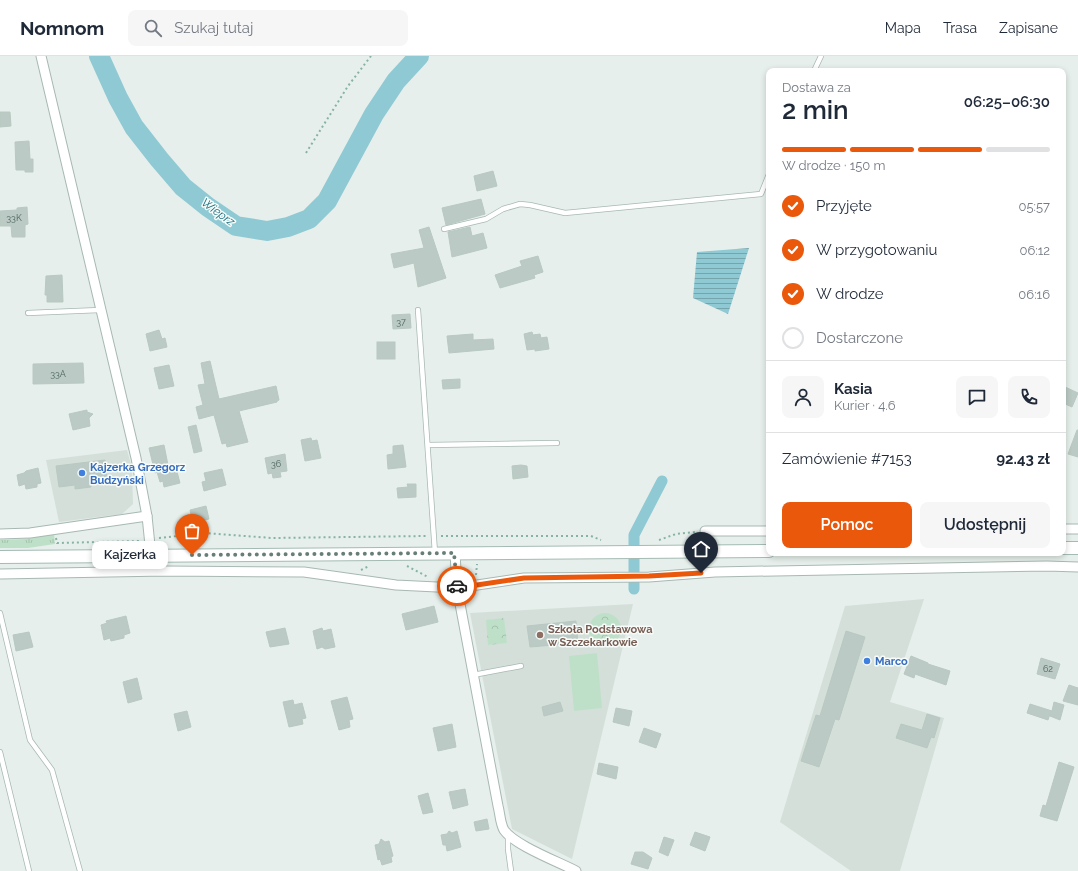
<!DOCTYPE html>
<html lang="pl">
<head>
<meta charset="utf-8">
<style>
  :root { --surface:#fff; --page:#f6f6f7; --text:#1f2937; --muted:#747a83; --line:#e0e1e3; --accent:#ea580c }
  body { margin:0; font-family:Raleway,sans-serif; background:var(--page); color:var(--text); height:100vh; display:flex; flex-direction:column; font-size:15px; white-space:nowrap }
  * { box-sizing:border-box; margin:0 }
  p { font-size:13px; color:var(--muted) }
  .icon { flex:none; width:22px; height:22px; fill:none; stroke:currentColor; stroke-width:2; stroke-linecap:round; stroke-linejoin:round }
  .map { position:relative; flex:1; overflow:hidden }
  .sheet { position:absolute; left:766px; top:12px; width:300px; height:488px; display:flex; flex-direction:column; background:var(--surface); border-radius:8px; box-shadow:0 2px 6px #0003 }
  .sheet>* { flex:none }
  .pin { position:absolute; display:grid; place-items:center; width:34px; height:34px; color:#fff; margin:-41px -17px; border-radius:50% 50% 50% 0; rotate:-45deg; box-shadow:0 0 4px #0007 }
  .pin .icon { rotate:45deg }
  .courier { position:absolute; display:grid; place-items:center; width:40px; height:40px; margin:-20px; border:3px solid #ea580c; border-radius:50%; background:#fff; color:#222; box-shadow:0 1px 5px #0007 }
  .bubble { position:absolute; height:28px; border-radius:8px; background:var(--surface); box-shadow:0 2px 6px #0003; font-size:13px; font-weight:600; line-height:28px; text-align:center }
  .head em { font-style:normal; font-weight:600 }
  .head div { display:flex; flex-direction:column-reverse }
  .head { display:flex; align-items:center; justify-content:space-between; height:68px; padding:0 16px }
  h1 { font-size:26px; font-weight:600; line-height:30px }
  .bar { display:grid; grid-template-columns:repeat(4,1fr); gap:6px 4px; align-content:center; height:48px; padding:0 16px }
  .bar i { height:5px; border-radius:3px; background:var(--line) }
  .bar .current { background:var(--accent) }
  .bar p { grid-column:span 4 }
  .line { display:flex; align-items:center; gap:10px; padding:0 16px; border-top:1px solid var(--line) }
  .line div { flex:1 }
  .round { display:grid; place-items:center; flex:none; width:42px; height:42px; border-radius:8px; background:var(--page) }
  ol { padding:0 16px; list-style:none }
  li { display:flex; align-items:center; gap:12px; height:44px }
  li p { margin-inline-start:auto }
  li .icon { padding:4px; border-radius:50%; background:var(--accent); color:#fff; stroke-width:4 }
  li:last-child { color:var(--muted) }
  li i { width:22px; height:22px; border:2px solid var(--line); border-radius:50% }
  .action { display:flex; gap:8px; margin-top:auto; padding:8px 16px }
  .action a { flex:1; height:46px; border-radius:8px; background:var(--accent); color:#fff; font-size:16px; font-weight:600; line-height:46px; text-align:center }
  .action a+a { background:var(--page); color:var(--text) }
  header { display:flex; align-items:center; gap:24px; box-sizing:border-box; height:56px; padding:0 20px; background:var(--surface); border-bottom:1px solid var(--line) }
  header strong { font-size:19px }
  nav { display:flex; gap:22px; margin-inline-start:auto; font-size:14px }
  .search { width:280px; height:36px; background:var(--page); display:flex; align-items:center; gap:10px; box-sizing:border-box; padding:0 14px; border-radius:8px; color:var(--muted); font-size:15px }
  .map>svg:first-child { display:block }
  .built { fill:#d4dfda }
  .grass { fill:url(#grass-tufts) }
  .park { fill:url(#park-crowns) }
  .garden { fill:#bfe0c8 }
  .water { fill:url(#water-rules) }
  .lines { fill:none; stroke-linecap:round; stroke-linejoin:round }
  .canal { stroke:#8ec9d4; stroke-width:11 }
  .river { stroke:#8ec9d4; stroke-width:20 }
  .building { fill:#bbcac4; stroke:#b8c9c2 }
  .service-casing { stroke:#a8b8b2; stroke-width:6 }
  .minor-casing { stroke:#a8b8b2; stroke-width:11 }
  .secondary-casing { stroke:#a4bbb3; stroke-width:14 }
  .path { stroke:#86b3a5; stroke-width:2; stroke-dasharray:2 3; stroke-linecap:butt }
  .service { stroke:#fff; stroke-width:4.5 }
  .minor { stroke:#fff; stroke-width:9 }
  .secondary { stroke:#fff; stroke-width:12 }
  .done { stroke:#687f78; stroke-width:4; stroke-dasharray:0 7.2 }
  .route { stroke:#ea580c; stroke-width:5 }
  .shop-dot { fill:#3f7fe0; stroke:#f7fbf9; stroke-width:1.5 }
  .education-dot { fill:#8d6e63; stroke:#f7fbf9; stroke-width:1.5 }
  .labels { text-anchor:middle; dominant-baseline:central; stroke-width:3; stroke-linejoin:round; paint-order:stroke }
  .number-label { font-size:9px; fill:#4a645c }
  .shop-label { font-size:11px; font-weight:bold; fill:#366cbe; stroke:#f7fbf9; text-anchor:start }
  .education-label { font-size:11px; font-weight:bold; fill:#785e54; stroke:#f7fbf9; text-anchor:start }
  .water-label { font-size:12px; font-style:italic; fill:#1c6f80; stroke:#f7fbf9 }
</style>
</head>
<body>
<header>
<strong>Nomnom</strong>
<div class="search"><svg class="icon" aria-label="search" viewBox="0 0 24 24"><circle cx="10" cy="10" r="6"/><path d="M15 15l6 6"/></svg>Szukaj tutaj</div>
<nav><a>Mapa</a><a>Trasa</a><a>Zapisane</a></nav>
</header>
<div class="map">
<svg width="1078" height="815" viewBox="0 0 1078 815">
  <defs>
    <pattern id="grass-tufts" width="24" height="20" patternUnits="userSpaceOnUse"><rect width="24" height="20" fill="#bfe0c8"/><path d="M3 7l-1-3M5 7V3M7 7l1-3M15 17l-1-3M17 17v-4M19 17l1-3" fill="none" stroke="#a4c1ad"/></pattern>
    <pattern id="park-crowns" width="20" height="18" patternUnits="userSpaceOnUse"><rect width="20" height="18" fill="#bfe0c8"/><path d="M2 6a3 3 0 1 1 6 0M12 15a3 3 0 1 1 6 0" fill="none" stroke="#a4c1ad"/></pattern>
    <pattern id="water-rules" width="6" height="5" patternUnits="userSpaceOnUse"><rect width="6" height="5" fill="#8ec9d4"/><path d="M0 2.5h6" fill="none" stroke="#74a5ad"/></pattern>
  </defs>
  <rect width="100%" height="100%" fill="#e6efeb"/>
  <g class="built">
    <path d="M 127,394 L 132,412 L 133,448 L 122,458 L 59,466 L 46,404 Z"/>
    <path d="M 924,543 L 890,646 L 944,662 L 900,815 L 851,815 L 780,766 L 845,550 Z"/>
    <path d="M 633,548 L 572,803 L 512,773 L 470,557 Z"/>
  </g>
  <path class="grass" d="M 54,477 L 55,488 L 28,492 L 0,492 L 0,484 L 24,483 Z"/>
  <g class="park">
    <circle cx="605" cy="573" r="16"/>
    <path d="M 504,562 L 507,587 L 488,589 L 486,564 Z"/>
  </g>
  <path class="garden" d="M 597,597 L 602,652 L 574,655 L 569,600 Z"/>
  <path class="water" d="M 749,192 L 728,258 L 693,242 L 697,196 Z"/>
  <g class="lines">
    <path class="canal" d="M 634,533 L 634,479 L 662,425"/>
    <path class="river" d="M 99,0 L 118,42 L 134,71 L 159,103 L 183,131 L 208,151 L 236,170 L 267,175 L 288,171 L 309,163 L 327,145 L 374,58 L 396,25 L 419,0"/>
  </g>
  <g class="building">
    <path d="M 0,56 L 10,56 L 11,70 L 0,71 Z"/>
    <path d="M 29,85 L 30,103 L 33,103 L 33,116 L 25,116 L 25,114 L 16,114 L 15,86 Z"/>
    <path d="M 493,115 L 497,130 L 477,135 L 474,120 Z"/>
    <path d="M 481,143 L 485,158 L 446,169 L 442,152 Z"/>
    <path d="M 27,151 L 28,168 L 25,169 L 25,181 L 12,181 L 11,170 L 0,170 L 0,155 L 17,154 L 17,152 Z"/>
    <path d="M 429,171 L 446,222 L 418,231 L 414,207 L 394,212 L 391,198 L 424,192 L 419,174 Z"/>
    <path d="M 470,171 L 472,180 L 483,177 L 487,192 L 452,201 L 448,176 Z"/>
    <path d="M 538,200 L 543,216 L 534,219 L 535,222 L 500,232 L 495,219 L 522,210 L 520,205 Z"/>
    <path d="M 62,219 L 63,246 L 47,246 L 47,239 L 45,239 L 46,220 Z"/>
    <path d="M 410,258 L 411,272 L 393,273 L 392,259 Z"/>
    <path d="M 159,274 L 162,283 L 165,282 L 167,291 L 150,295 L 146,278 Z"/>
    <path d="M 532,276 L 533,279 L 540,278 L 541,282 L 547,281 L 549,293 L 535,295 L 535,293 L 527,294 L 524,278 Z"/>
    <path d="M 473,278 L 473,284 L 493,283 L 494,293 L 449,297 L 447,280 Z"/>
    <rect x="377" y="286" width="18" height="17"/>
    <path d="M 210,305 L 219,343 L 276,330 L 279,344 L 277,345 L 277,346 L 239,355 L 248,386 L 227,391 L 226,387 L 222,388 L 214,359 L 199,363 L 196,351 L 203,349 L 198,329 L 205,328 L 201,307 Z"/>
    <path d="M 83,307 L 84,327 L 33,328 L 33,308 Z"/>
    <path d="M 169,309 L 174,330 L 159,333 L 154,312 Z"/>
    <path d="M 460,323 L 460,332 L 443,333 L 442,324 Z"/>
    <path d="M 1063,330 L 1078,337 L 1072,351 L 1063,347 Z"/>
    <path d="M 87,354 L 87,356 L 93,358 L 89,362 L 90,370 L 73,374 L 69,358 Z"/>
    <path d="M 196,369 L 202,395 L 194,397 L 188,371 Z"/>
    <path d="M 1077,374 L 1078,374 L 1078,401 L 1068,398 Z"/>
    <path d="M 311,382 L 312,385 L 317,384 L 321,402 L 305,405 L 301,384 Z"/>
    <path d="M 164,389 L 169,414 L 176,412 L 180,427 L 164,431 L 163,425 L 160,426 L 157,416 L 155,417 L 149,392 Z"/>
    <path d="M 403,389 L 406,411 L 388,413 L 387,399 L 393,398 L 393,390 Z"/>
    <path d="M 285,398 L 287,415 L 280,416 L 281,421 L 273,422 L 272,417 L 268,418 L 265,402 Z"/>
    <path d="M 105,404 L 107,425 L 91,427 L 91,431 L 75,433 L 75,429 L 59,431 L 56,410 Z"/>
    <path d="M 521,409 L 527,410 L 528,421 L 513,423 L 512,410 Z"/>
    <path d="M 38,412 L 41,427 L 37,428 L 37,431 L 26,433 L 25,428 L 19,430 L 17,419 L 24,417 L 26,415 Z"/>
    <path d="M 222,413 L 226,429 L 204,435 L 202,426 L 206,425 L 204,417 Z"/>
    <path d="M 407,428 L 416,428 L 416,441 L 398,442 L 397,432 L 408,431 Z"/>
    <path d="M 206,450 L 209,463 L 193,467 L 190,454 Z"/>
    <path d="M 434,550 L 438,566 L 406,574 L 402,558 Z"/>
    <path d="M 126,560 L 130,577 L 124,579 L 124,582 L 111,585 L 110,582 L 104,584 L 101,569 L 107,567 L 106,565 Z"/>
    <path d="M 576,565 L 578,587 L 530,591 L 527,570 Z"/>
    <path d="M 285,572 L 289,588 L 270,591 L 266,576 Z"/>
    <path d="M 322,572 L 323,575 L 331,573 L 335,591 L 325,593 L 322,591 L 317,593 L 313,575 Z"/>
    <path d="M 846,575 L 865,581 L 839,664 L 835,663 L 819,711 L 801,705 L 816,659 L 820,660 Z"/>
    <path d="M 29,576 L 33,591 L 16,595 L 13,579 Z"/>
    <path d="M 911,600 L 928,607 L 928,608 L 950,615 L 946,629 L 915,618 L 914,622 L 904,618 Z"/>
    <path d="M 1041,602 L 1060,608 L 1055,623 L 1037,618 Z"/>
    <path d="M 137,622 L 142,643 L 128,647 L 123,626 Z"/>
    <path d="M 1069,629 L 1078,632 L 1078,649 L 1063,645 Z"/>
    <path d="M 347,641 L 353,663 L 349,664 L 350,671 L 339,674 L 331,645 Z"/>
    <path d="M 293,644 L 294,649 L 302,647 L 306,662 L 302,663 L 303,668 L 289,671 L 283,646 Z"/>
    <path d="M 560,646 L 563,655 L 544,660 L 542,651 Z"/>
    <path d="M 1054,646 L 1064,649 L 1060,664 L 1050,660 L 1050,658 L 1048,664 L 1027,657 L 1030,648 L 1052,655 Z"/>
    <path d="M 616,652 L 632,655 L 629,670 L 613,666 Z"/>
    <path d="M 187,655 L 191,671 L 178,675 L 174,658 Z"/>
    <path d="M 927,658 L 940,662 L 934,682 L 931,681 L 927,692 L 896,682 L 901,668 L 922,674 Z"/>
    <path d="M 452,668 L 456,691 L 438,695 L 433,672 Z"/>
    <path d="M 644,672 L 661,678 L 656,692 L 639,686 Z"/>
    <path d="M 1059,706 L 1074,711 L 1057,765 L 1040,760 L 1043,749 L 1046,750 Z"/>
    <path d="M 599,707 L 618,711 L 616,723 L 597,718 Z"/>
    <path d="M 465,733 L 468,749 L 453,753 L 449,736 Z"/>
    <path d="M 428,737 L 433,756 L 423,758 L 418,740 Z"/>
    <path d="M 487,763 L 489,773 L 476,775 L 474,766 Z"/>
    <path d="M 449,775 L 452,777 L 457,775 L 461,791 L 447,795 L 446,789 L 443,789 L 441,779 L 447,778 Z"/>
    <path d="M 695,776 L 710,781 L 705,795 L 690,789 Z"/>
    <path d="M 664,781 L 674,784 L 668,800 L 659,796 Z"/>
    <path d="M 381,783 L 385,786 L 389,785 L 393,800 L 391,801 L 392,806 L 382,809 L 380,803 L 378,804 L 375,789 L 379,788 Z"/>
    <path d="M 635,796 L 643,796 L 652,802 L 648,813 L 631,808 Z"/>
  </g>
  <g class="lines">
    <g class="service-casing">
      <g id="service">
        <path d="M 814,15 L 821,0"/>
        <path d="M 444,173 L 486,163 L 503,153 L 520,148 L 530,149 L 565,157 L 761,138 L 769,118"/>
        <path d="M 418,254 L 435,497"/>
        <path d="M 28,257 L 100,254"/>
        <path d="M 428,389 L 557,387"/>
        <path d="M 0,557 L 30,684 L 52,714 L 80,815"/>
        <path d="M 473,619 L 521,610"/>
        <path d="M 0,696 L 29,815"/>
        <path d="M 508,779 L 508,793 L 511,815"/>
      </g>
    </g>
    <g class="minor-casing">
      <g id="minor">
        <path d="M 41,0 L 136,402 L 147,460 L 151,499"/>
        <path d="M 1063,473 L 1078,473"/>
        <path d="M 705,475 L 769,475"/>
        <path d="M 0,478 L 30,477 L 147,460"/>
        <path d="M 455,497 L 457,532 L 498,750 C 500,757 500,767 504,774 C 514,789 559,806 576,815"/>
        <path d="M 0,518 L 165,515 L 304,516 L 396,529 L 457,532 L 524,522 L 649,521 L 715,516 L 1047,510 L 1078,511"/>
      </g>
    </g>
    <g class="secondary-casing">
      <g id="secondary">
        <path d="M 1063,492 L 1078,492"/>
        <path d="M 0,501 L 769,495"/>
      </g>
    </g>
    <g class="path">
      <path d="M 306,97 L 348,30 L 371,0"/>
      <path d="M 192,479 L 192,488"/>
      <path d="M 441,480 L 591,480 L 601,484"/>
      <path d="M 56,482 L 57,487 L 140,485"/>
      <path d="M 159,482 L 205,477 L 272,482 L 426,480"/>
      <path d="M 659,484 L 676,478 L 695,476"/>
      <path d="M 407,510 L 428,521"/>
      <path d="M 361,514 L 369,510"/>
      <path d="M 476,519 L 477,508"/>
    </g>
    <use href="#service" class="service"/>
    <use href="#minor" class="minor"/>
    <use href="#secondary" class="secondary"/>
  </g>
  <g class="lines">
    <path class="done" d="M 192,499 L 454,497 L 457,530"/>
    <path class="route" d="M 457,530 L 457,532 L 524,522 L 649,520 L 701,517"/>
  </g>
  <g class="shop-dot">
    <circle cx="82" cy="417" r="4"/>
    <circle cx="867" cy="605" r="4"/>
  </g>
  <circle class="education-dot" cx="540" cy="579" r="4"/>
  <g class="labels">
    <g class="number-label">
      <text x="14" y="162">33K</text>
      <text x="401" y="266">37</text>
      <text x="58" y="318">33A</text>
      <text x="276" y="408">36</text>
      <text x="1048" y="613">62</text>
    </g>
    <g class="shop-label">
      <text x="90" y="411">Kajzerka Grzegorz<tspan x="90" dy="13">Budzyński</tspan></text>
      <text x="875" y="605">Marco</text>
    </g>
    <g class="education-label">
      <text x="548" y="573">Szkoła Podstawowa<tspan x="548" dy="13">w Szczekarkowie</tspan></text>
    </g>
    <g class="water-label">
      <text transform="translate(218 156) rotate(36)">Wieprz</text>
    </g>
  </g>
</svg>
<div class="pin" style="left:192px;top:499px;background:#ea580c"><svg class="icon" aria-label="bag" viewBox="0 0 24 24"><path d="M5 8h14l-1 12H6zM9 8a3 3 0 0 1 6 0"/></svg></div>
<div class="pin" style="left:701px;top:517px;background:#1f2937"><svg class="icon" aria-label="home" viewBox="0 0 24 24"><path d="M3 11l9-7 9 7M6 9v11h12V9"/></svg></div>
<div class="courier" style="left:457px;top:530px"><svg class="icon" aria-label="car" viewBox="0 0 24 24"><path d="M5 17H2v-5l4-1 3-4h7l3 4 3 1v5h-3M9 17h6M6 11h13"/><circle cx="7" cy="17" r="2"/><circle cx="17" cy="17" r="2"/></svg></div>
<div class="bubble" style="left:92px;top:485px;width:76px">Kajzerka</div>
<section class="sheet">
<div class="head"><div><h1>2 min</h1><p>Dostawa za</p></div><em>06:25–06:30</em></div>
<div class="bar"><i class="current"></i><i class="current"></i><i class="current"></i><i></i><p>W drodze · 150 m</p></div>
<ol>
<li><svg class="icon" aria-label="check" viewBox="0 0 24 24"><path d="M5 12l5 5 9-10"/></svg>Przyjęte<p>05:57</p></li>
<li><svg class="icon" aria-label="check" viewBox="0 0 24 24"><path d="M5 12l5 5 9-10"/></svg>W przygotowaniu<p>06:12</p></li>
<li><svg class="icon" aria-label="check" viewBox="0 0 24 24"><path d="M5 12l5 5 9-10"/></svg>W drodze<p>06:16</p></li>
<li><i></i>Dostarczone</li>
</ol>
<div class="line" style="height:72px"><a class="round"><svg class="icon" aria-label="person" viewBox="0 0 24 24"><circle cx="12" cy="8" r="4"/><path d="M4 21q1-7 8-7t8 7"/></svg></a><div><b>Kasia</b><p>Kurier · 4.6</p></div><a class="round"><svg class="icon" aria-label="chat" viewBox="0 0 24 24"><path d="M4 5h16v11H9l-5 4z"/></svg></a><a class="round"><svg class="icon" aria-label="phone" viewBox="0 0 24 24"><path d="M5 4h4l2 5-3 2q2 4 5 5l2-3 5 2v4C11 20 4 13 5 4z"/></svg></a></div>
<div class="line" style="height:52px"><div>Zamówienie #7153</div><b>92.43 zł</b></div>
<div class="action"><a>Pomoc</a><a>Udostępnij</a></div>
</section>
</div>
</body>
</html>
